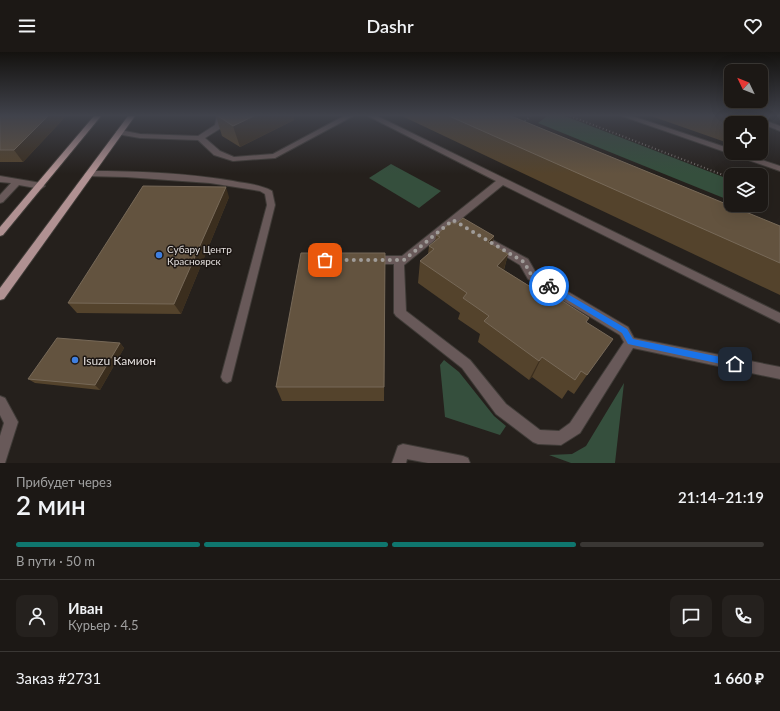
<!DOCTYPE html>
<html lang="ru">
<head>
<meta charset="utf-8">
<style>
  :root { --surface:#1c1815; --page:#25211e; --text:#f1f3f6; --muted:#a0a0a0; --line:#3a3734; --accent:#0f766e }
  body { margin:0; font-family:Lato,sans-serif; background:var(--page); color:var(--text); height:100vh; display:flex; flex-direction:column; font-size:15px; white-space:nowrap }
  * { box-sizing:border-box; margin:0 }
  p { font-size:13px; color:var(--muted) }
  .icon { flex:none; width:22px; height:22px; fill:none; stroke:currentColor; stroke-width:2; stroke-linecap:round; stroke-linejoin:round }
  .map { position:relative; height:411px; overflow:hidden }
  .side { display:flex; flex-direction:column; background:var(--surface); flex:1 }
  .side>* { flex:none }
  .needle { width:26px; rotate:313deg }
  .tools { position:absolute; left:724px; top:12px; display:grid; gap:8px }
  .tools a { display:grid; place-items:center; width:44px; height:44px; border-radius:8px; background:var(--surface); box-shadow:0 4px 16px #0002,0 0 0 1px var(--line); font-size:20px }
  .pin { position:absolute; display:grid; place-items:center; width:34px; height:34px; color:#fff; margin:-17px; border-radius:8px; box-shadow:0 2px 6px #0006 }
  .courier { position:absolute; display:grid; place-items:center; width:40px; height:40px; margin:-20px; border:3px solid #1a73e8; border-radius:50%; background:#fff; color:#222; box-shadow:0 1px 5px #0007 }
  .head em { font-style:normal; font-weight:600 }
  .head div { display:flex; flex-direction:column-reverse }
  .head { display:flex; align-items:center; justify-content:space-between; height:68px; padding:0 16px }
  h1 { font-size:26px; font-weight:600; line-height:30px }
  .bar { display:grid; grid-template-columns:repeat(4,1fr); gap:6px 4px; align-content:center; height:48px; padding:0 16px }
  .bar i { height:5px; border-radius:3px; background:var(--line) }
  .bar .active { background:var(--accent) }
  .bar p { grid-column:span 4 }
  .line { display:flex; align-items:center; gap:10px; padding:0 16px; border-top:1px solid var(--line) }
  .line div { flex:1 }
  .round { display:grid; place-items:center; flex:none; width:42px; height:42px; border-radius:8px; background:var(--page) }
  header { display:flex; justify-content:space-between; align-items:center; height:52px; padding:0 16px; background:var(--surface); font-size:18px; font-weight:600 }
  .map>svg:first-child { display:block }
  .green { fill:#354f3d }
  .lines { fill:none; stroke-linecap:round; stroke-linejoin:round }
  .service-casing { stroke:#3f3b37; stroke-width:2 }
  .primary-casing { stroke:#3f3b37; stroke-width:2 }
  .path-far1 { stroke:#736e6b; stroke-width:2; stroke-dasharray:1 2.5; stroke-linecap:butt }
  .path { stroke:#736e6b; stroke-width:2.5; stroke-dasharray:1 3; stroke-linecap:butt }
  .service { fill:#685959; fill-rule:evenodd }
  .primary { fill:#b09192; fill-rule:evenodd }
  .wall { fill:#54432c }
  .shaded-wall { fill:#3b2e1e }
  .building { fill:#63533f; stroke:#776958 }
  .route { fill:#1a73e8 }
  .done { stroke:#a09c99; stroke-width:4; stroke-dasharray:0 7.2 }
  .shop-dot { fill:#3f7fe0; stroke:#1c1613; stroke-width:1.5 }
  .labels { text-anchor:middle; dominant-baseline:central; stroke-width:3; stroke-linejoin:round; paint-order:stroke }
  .poi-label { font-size:10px; fill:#e2dedc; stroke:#1c1613; text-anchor:start }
  .near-poi-label { font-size:12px; fill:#e2dedc; stroke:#1c1613; text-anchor:start }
</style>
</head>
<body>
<header><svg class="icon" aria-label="menu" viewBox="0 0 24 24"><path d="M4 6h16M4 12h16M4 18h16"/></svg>Dashr<svg class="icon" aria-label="heart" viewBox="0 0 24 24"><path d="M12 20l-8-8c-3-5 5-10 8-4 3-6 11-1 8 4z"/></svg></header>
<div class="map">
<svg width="780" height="411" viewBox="0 0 780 411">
  <rect width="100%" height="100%" fill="#25201c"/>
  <g class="green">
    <path d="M 547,64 L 565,64 L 731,128 L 731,149 L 538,71 Z"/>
    <path d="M 391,112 L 441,139 L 419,156 L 369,126 Z"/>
    <path d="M 444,308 L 459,320 L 494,364 L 506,374 L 500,383 L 445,365 L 440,313 Z"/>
    <path d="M 624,331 L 615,411 L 571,411 L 549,403 L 572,402 L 586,394 Z"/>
  </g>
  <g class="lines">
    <g class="service-casing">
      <g id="service">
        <path d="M 217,64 L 224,64 L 221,76 L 205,86 L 220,99 L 234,105 L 273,102 L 344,64 L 353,64 L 275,106 L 233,109 L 214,103 L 198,88 L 140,86 L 117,82 L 116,80 L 120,78 L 140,82 L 198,84 L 215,73 Z"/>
        <path d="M 368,64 L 377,64 L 780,261 L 780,271 L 503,133 L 404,213 L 406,259 L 470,308 L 506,352 L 540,378 L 559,379 L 570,371 L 624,290 L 620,283 L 528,227 L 520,213 L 479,188 L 477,186 L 479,184 L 485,184 L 528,207 L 536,221 L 628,275 L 634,286 L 780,315 L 780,327 L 633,296 L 580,381 L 561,393 L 538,392 L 533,390 L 496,362 L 462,316 L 396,264 L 394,261 L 394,212 L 371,212 L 367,211 L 366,208 L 367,205 L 371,204 L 402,204 L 496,129 Z"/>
        <path d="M 622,64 L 632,64 L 731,97 L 731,101 L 741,101 L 780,114 L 780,119 Z"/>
        <path d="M 743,64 L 753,64 L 780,74 L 780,79 Z"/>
        <path d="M 89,119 C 137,119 186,121 233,129 C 247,132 260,132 272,139 L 275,153 L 231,329 L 227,331 L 223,329 L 221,325 L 267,153 L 265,142 L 260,139 L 210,131 L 126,125 L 86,124 L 85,122 Z"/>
        <path d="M 0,124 L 41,131 L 45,134 L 41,137 L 19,133 L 3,150 L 0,151 L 0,143 L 11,131 L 0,130 Z"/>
        <path d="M 0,344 L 5,346 L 18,370 L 5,411 L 0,411 L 0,384 L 4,371 L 0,363 Z"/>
        <path d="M 403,392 L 463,404 L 468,406 L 470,411 L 428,411 L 407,407 L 406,411 L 392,411 L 398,394 Z"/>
      </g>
    </g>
    <g class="primary-casing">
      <g id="primary">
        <path d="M 94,64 L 101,64 L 3,183 L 0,184 L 0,175 Z"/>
        <path d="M 128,64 L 135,64 L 4,247 L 0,248 L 0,236 Z"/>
      </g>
    </g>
    <g class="path-far1">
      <path d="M 570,64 L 731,126"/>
      <path d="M 522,71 L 531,64"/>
    </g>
    <path class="path" d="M 746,163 L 751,153"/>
    <use href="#service" class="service"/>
    <use href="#primary" class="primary"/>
  </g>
  <g class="wall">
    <path d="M 0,64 L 66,64 L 23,110 L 0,110 Z"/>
    <path d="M 216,64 L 293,64 L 294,68 L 240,95 L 222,84 Z"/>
    <path d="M 402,64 L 511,64 L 780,174 L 780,243 Z"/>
    <path d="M 651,64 L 770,64 L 761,78 L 761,71 L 731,71 L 731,92 Z"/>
    <path d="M 229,145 L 181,262 L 77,261 L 68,251 Z"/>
    <path d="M 455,172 L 494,184 L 492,193 L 508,202 L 504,218 L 542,242 L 589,266 L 586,270 L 587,323 L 574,342 L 568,338 L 562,347 L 532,325 L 529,328 L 478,290 L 480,282 L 458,267 L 460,261 L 418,231 L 420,209 L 428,202 L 429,194 L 435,189 L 436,183 Z"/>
    <path d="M 385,218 L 384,349 L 282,349 L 276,335 Z"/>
    <path d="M 120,291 L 124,296 L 100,338 L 35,331 L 28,327 Z"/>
  </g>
  <g class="shaded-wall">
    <path d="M 48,64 L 66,64 L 23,110 L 14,98 Z"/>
    <path d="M 254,64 L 293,64 L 294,68 L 240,95 L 233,74 Z"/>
    <path d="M 226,135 L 229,145 L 181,262 L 174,252 Z"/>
    <path d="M 494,184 L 489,206 L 488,190 Z"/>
    <path d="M 385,201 L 385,218 L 384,349 L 384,335 Z"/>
    <path d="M 508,202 L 502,224 L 497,214 Z"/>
    <path d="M 120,291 L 124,296 L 100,338 L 95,333 Z"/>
    <path d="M 542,305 L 532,325 L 529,328 L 539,309 Z"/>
  </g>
  <g class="building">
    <path d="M 0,64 L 48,64 L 14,98 L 0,98 Z"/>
    <path d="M 218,64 L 254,64 L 233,74 Z"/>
    <path d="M 449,64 L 511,64 L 780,174 L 780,211 Z"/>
    <path d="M 724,64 L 770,64 L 762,76 L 761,76 L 761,71 L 745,71 Z"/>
    <path d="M 143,134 L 226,135 L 174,252 L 68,251 Z"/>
    <path d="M 463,166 L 494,184 L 488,190 L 508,202 L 497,214 L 542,242 L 545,238 L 589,266 L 586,270 L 613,287 L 587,323 L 581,319 L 575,328 L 542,305 L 539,309 L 484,269 L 489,264 L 463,246 L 467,241 L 420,209 L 434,197 L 429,194 L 440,185 L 436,183 L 451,170 L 455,172 Z"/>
    <path d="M 301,201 L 385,201 L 384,335 L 276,335 Z"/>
    <path d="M 57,286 L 120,291 L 95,333 L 28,327 Z"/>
  </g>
  <linearGradient id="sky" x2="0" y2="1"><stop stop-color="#14120f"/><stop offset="0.52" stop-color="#40424b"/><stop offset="1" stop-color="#40424b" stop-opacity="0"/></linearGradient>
  <rect width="780" height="122" fill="url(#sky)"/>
  <path class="route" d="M 549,231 L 627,277 L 633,287 L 735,308 L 739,312 L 735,315 L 628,292 L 622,281 L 546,235 L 545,234 Z"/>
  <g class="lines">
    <path class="done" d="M 325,208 L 404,208 L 453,168 L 524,210 L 532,224 L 549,234"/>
  </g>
  <g class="shop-dot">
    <circle cx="159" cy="203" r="4"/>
    <circle cx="75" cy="308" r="4"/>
  </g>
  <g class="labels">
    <g class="poi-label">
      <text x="167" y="197">Субару Центр<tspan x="167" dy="12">Красноярск</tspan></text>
    </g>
    <g class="near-poi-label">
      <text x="83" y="308">Isuzu Камион</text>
    </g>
  </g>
</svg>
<div class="tools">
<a><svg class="needle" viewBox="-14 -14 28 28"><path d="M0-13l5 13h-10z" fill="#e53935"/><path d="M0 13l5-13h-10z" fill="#a0a0a0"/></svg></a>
<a><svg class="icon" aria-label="locate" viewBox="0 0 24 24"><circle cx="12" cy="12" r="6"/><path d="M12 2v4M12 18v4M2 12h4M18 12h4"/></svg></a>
<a><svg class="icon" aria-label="layers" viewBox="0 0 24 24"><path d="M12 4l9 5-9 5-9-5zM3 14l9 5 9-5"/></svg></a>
</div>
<div class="pin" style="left:325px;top:208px;background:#ea580c"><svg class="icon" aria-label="bag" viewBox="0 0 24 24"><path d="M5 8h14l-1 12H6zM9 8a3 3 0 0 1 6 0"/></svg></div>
<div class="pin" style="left:735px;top:312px;background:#1f2937"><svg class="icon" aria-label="home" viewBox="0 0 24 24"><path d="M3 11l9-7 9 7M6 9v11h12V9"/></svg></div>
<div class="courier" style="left:549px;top:234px"><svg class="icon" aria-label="bike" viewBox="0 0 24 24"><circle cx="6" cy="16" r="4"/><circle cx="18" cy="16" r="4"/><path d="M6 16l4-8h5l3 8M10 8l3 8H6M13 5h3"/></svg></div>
</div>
<section class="side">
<div class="head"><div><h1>2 мин</h1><p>Прибудет через</p></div><em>21:14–21:19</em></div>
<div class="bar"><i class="active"></i><i class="active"></i><i class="active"></i><i></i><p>В пути · 50 m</p></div>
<div class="line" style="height:72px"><a class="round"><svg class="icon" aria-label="person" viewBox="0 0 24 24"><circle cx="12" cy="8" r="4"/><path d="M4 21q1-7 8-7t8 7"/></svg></a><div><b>Иван</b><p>Курьер · 4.5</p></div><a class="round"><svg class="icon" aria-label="chat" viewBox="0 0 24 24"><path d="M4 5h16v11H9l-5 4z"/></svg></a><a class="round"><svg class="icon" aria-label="phone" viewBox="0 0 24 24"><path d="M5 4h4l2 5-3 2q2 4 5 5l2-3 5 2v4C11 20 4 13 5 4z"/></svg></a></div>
<div class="line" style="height:52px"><div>Заказ #2731</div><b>1 660 ₽</b></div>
</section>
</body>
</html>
